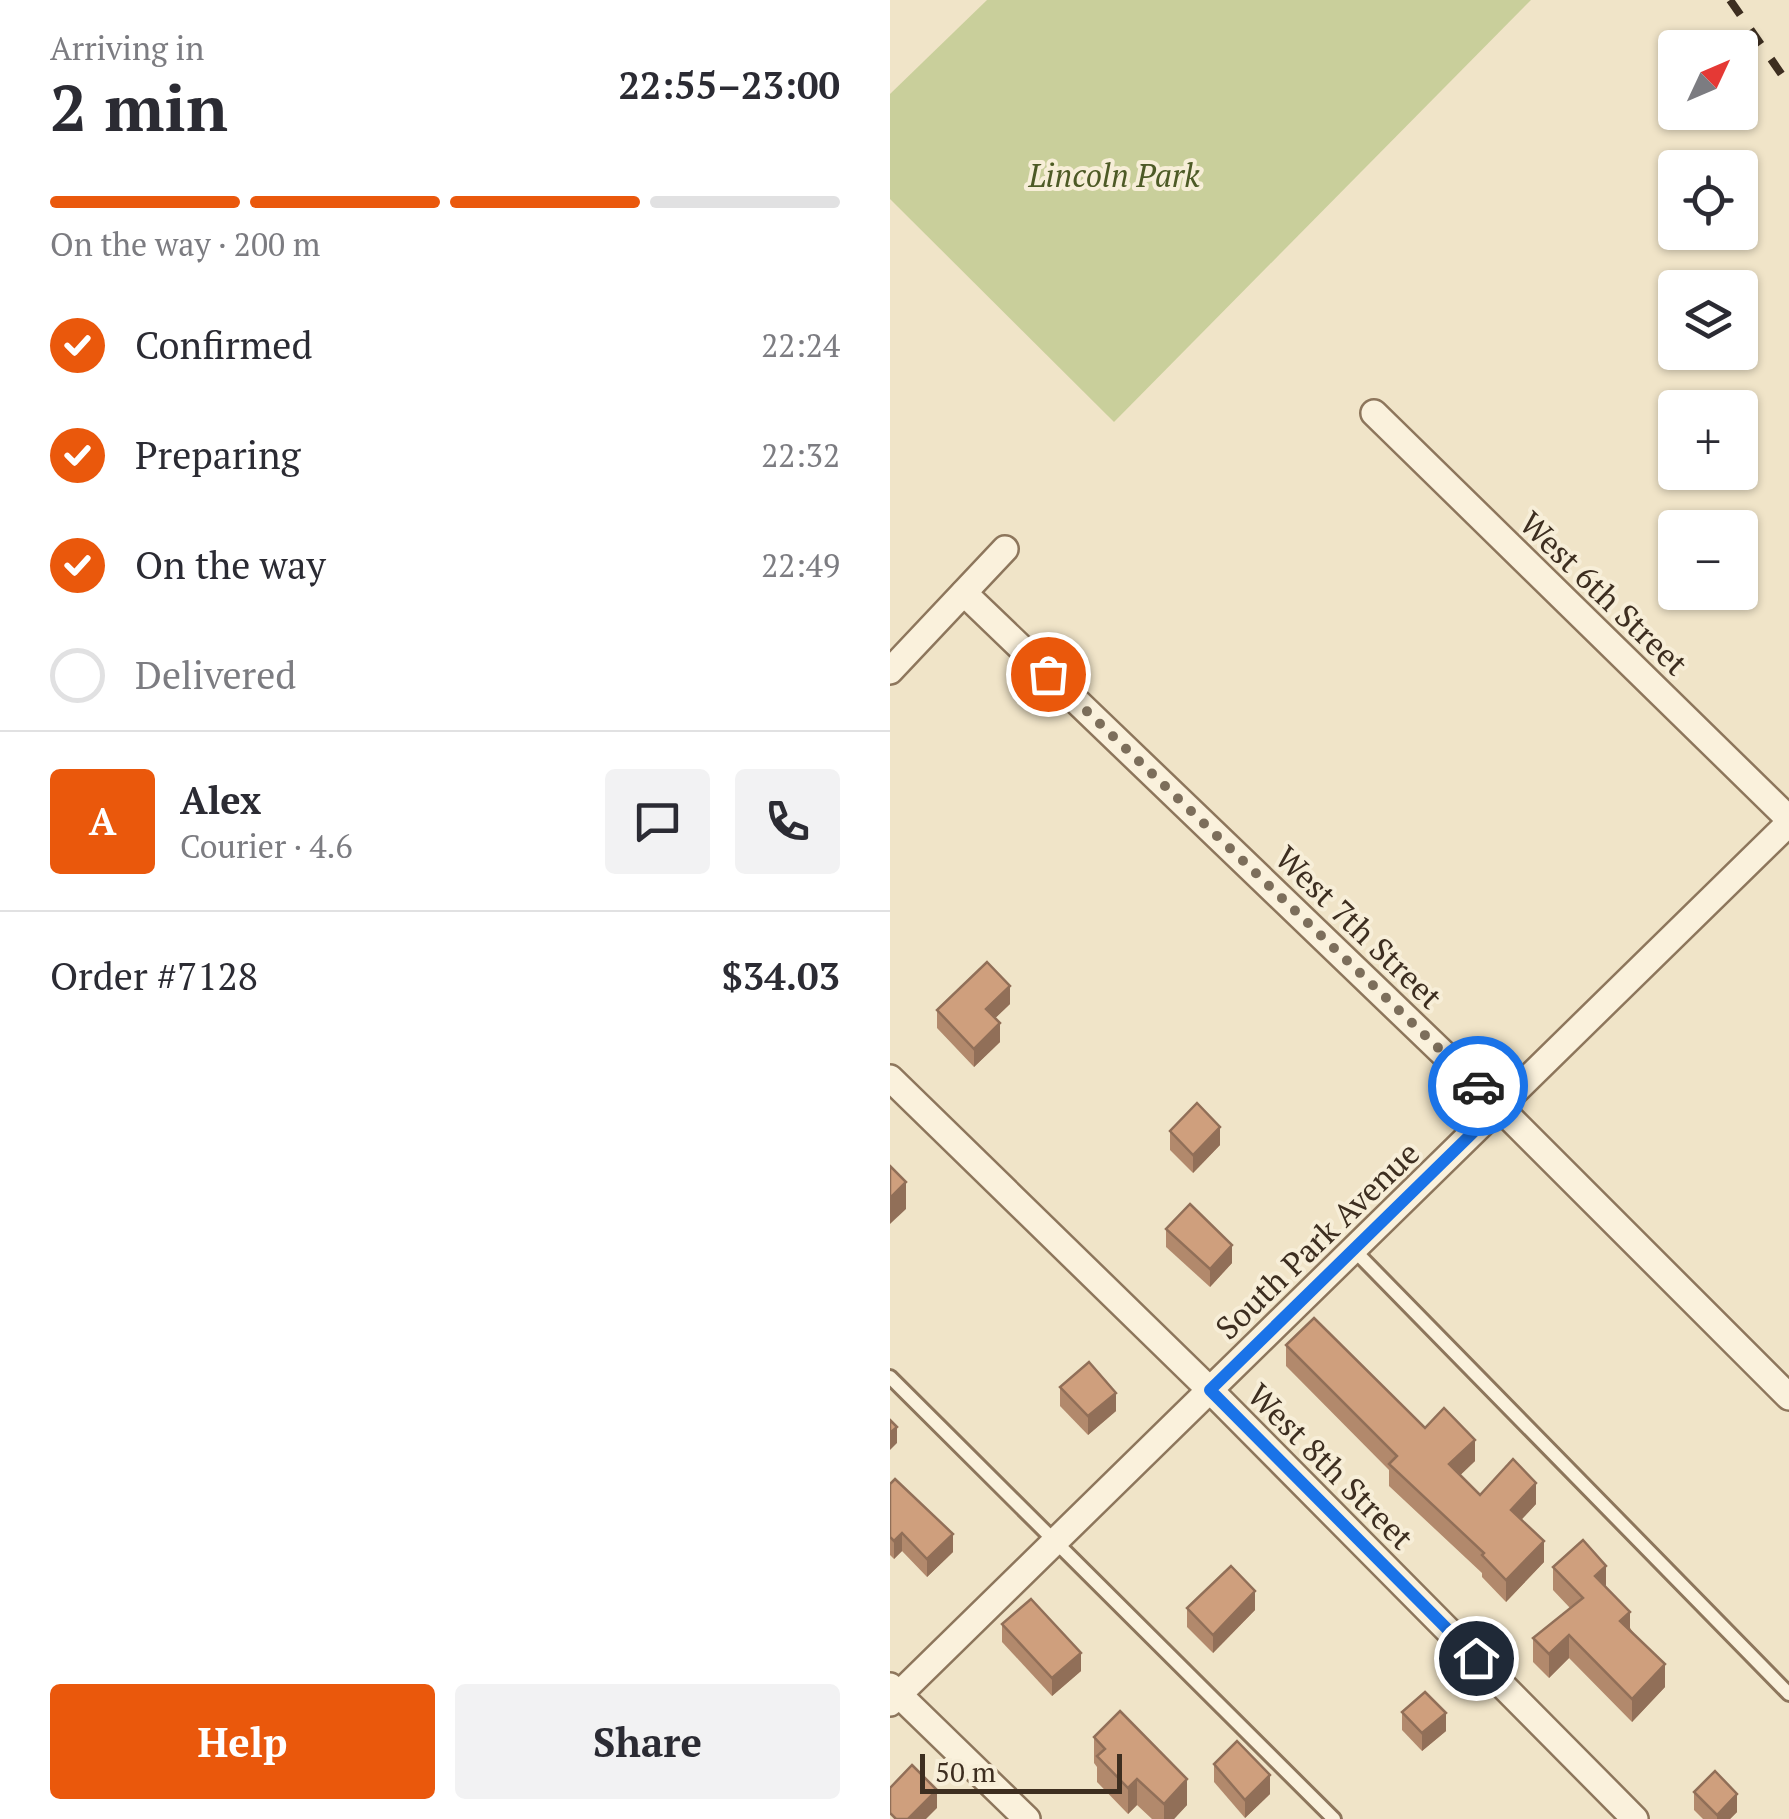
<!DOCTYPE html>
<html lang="en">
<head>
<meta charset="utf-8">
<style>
  :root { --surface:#fff; --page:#f2f2f3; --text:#2b2b33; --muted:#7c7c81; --line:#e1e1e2; --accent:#ea580c }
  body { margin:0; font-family:"PT Serif",serif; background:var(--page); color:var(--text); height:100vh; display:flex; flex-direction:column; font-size:38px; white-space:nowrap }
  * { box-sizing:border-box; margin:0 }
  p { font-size:32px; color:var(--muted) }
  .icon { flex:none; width:55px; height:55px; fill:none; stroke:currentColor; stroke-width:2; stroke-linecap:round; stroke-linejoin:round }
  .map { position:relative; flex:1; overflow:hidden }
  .details { display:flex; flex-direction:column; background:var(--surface); width:890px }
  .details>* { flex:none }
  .needle { width:65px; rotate:46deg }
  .fabs { position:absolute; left:768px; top:30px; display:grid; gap:20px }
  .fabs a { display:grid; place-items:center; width:100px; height:100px; border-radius:10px; background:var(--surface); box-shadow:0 2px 8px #0004; font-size:50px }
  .scale { position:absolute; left:30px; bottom:25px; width:202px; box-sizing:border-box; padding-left:10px; border:5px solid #3d2e20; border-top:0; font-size:28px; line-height:35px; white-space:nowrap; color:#3d2e20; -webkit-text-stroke:8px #f7eed8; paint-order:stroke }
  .pin { position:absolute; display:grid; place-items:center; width:85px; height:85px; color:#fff; margin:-42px; border:5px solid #fff; border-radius:50%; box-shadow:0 2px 10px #0007 }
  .courier { position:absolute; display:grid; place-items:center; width:100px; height:100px; margin:-50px; border:8px solid #1a73e8; border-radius:50%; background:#fff; color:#222; box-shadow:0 2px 12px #0007 }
  .headline em { font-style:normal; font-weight:700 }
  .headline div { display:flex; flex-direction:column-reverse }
  .headline { display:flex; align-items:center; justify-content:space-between; height:170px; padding:0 50px }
  h1 { font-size:65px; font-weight:700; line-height:75px }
  .bar { display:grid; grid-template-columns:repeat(4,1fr); gap:15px 10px; align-content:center; height:120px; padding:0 50px }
  .bar i { height:12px; border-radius:8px; background:var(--line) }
  .bar .on { background:var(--accent) }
  .bar p { grid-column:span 4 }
  .line { display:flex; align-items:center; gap:25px; padding:0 50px; border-top:2px solid var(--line) }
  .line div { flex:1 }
  .round { display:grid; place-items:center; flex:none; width:105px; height:105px; border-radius:10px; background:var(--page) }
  ol { padding:0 50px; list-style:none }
  li { display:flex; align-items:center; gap:30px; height:110px }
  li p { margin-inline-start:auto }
  li .icon { padding:10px; border-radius:50%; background:var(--accent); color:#fff; stroke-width:4 }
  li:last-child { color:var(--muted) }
  li i { width:55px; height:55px; border:5px solid var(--line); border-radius:50% }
  .primary-button { display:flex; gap:20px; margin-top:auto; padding:20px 50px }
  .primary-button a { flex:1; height:115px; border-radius:10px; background:var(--accent); color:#fff; font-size:40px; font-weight:700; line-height:115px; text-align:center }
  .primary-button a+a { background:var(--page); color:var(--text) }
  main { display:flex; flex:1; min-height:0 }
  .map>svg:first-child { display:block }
  .green { fill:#c9cf9b }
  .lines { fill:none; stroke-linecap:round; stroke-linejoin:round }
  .service-casing { stroke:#8d765c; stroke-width:18 }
  .minor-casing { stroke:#8d765c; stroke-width:30 }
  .service { stroke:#faf1dc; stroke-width:12 }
  .minor { stroke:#faf1dc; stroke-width:25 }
  .rail { stroke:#3d2e20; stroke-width:8; stroke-dasharray:18 18; stroke-linecap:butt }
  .wall { fill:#b2896c }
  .shaded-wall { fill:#916f58 }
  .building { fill:#cf9f7d; stroke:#916f58; stroke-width:2.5 }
  .done { stroke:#7c6e5b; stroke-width:10; stroke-dasharray:0 18 }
  .route { stroke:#1a73e8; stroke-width:12 }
  .labels { text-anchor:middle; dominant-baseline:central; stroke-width:8; stroke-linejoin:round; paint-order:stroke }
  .park-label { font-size:32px; font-style:italic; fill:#4d5a26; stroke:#f7eed8 }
  .street-label { font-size:32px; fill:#3d2e20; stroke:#f7eed8 }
</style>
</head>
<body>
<main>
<section class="details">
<div class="headline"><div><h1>2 min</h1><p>Arriving in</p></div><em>22:55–23:00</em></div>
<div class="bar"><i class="on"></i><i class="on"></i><i class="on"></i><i></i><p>On the way · 200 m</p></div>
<ol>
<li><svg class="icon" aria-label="check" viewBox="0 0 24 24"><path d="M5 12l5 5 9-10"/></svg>Confirmed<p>22:24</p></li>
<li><svg class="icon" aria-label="check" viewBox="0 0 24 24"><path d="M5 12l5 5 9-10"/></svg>Preparing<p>22:32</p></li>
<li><svg class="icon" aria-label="check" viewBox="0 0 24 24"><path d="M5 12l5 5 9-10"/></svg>On the way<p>22:49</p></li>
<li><i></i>Delivered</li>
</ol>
<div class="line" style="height:180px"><b class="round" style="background:var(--accent);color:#fff">A</b><div><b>Alex</b><p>Courier · 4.6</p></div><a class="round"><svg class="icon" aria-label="chat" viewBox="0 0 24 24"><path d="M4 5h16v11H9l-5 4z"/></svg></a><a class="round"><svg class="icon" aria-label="phone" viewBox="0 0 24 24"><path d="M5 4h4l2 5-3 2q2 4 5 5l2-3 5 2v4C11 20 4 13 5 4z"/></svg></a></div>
<div class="line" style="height:130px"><div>Order #7128</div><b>$34.03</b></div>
<div class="primary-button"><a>Help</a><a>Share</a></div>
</section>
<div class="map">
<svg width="899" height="1819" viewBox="0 0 899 1819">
  <rect width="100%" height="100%" fill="#f0e4c8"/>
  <path class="green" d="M 97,0 L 641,0 L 224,422 L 0,199 L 0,94 Z"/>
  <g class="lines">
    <g class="service-casing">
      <g id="service">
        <path d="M 463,1249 L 899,1694"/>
        <path d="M 0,1377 L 444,1819"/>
      </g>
    </g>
    <g class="minor-casing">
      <g id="minor">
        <path d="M 484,413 L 899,819"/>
        <path d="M 74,593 L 609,1107 L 899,1397"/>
        <path d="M 0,671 L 115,549"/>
        <path d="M 0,1078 L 320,1390 L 745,1819"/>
        <path d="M 0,1686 L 137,1819"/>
        <path d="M 0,1703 L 899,823"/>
      </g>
    </g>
    <use href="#service" class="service"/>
    <use href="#minor" class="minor"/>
    <path class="rail" d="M 840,0 L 899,85"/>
  </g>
  <g class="wall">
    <path d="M 120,1004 L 105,1018 L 110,1042 L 84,1067 L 47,1028 L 47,1010 Z"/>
    <path d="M 280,1131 L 330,1145 L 303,1173 L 280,1150 Z"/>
    <path d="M 276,1229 L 342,1263 L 320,1287 L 276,1247 Z"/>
    <path d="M 396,1345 L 535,1428 L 585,1461 L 570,1475 L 590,1495 L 646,1504 L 631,1520 L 654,1562 L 616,1602 L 592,1577 L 592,1573 L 499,1486 L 499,1470 L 396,1366 Z"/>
    <path d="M 170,1387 L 226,1411 L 198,1435 L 170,1406 Z"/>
    <path d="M 0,1484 L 63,1552 L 37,1577 L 12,1551 L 4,1559 L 0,1555 Z"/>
    <path d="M 663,1567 L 716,1587 L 775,1687 L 742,1722 L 679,1658 L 659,1678 L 643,1662 L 643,1638 L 680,1608 L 663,1590 Z"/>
    <path d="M 297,1608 L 365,1610 L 323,1653 L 297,1627 Z"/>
    <path d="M 112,1624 L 191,1671 L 162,1696 L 112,1642 Z"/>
    <path d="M 512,1712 L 556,1731 L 532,1751 L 512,1730 Z"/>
    <path d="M 204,1737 L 297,1805 L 284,1819 L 262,1819 L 247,1805 L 238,1814 L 207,1782 L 207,1767 L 204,1763 Z"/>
    <path d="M 324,1764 L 380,1794 L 355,1818 L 324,1782 Z"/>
    <path d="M 804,1792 L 847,1812 L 840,1819 L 813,1819 L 804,1810 Z"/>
  </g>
  <g class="shaded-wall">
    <path d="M 120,986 L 120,1004 L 96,1027 L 96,1009 Z"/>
    <path d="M 110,1023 L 110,1042 L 84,1067 L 84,1049 Z"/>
    <path d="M 330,1127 L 330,1145 L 303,1173 L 303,1155 Z"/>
    <path d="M 16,1182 L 16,1209 L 0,1224 L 0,1198 Z"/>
    <path d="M 342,1245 L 342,1263 L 320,1287 L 320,1269 Z"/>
    <path d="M 226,1393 L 226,1411 L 198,1435 L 198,1416 Z"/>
    <path d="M 7,1427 L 7,1443 L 0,1450 L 0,1433 Z"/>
    <path d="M 585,1440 L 585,1461 L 559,1486 L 559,1464 Z"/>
    <path d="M 646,1483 L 646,1504 L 621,1531 L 621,1510 Z"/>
    <path d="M 12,1533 L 12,1551 L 4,1559 L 4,1541 Z"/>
    <path d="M 63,1534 L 63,1552 L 37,1577 L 37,1559 Z"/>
    <path d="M 654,1541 L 654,1562 L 616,1602 L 616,1580 Z"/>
    <path d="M 716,1566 L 716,1589 L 705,1576 Z"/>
    <path d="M 365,1591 L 365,1610 L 323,1653 L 323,1635 Z"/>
    <path d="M 740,1612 L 740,1635 L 730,1621 Z"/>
    <path d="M 679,1635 L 679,1658 L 659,1678 L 659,1654 Z"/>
    <path d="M 191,1653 L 191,1671 L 162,1696 L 162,1678 Z"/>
    <path d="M 775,1664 L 775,1687 L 742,1722 L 742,1699 Z"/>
    <path d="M 556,1713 L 556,1731 L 532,1751 L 532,1733 Z"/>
    <path d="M 380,1775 L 380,1794 L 355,1818 L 355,1800 Z"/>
    <path d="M 247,1779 L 247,1805 L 238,1814 L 238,1788 Z"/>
    <path d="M 297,1779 L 297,1805 L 284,1819 L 274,1819 L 274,1804 Z"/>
    <path d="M 47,1790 L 47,1808 L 36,1819 L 18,1819 Z"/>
    <path d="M 847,1794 L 847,1812 L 840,1819 L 827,1819 L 827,1815 Z"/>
  </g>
  <g class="building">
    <path d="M 97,962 L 120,986 L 96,1009 L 110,1023 L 84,1049 L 47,1010 Z"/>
    <path d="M 307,1103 L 330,1127 L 303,1155 L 280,1131 Z"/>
    <path d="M 0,1166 L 16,1182 L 0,1198 Z"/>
    <path d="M 300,1204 L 342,1245 L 320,1269 L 276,1229 Z"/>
    <path d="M 424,1318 L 535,1428 L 554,1408 L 585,1440 L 559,1464 L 590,1495 L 623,1459 L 646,1483 L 621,1510 L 654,1541 L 616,1580 L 592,1555 L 594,1553 L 499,1464 L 507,1456 L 396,1345 Z"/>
    <path d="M 199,1362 L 226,1393 L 198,1416 L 170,1387 Z"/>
    <path d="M 0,1420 L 7,1427 L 0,1433 Z"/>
    <path d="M 5,1479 L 63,1534 L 37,1559 L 12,1533 L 4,1541 L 0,1537 L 0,1484 Z"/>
    <path d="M 693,1540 L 716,1566 L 705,1576 L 740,1612 L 730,1621 L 775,1664 L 742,1699 L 679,1635 L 659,1654 L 643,1638 L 693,1598 L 663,1567 Z"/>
    <path d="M 341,1566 L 365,1591 L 323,1635 L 297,1608 Z"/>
    <path d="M 141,1599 L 191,1653 L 162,1678 L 112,1624 Z"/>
    <path d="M 535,1692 L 556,1713 L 532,1733 L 512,1712 Z"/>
    <path d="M 230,1711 L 297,1779 L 274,1804 L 247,1779 L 238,1788 L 207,1756 L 215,1749 L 204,1737 Z"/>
    <path d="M 347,1741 L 380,1775 L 355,1800 L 324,1764 Z"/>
    <path d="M 22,1765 L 47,1790 L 18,1819 L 6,1819 L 0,1813 L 0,1788 Z"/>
    <path d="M 825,1771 L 847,1794 L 827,1815 L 804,1792 Z"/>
  </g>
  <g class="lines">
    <path class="done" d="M 158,674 L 588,1086"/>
    <path class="route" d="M 586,1658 L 320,1390 L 609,1107 L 588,1086"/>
  </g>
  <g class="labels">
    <g class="park-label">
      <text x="224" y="175">Lincoln Park</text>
    </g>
    <g class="street-label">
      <text transform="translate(714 593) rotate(44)">West 6th Street</text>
      <text transform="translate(469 927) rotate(44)">West 7th Street</text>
      <text transform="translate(427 1240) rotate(-44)">South Park Avenue</text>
      <text transform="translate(441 1466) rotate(45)">West 8th Street</text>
    </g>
  </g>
</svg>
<div class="fabs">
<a><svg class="needle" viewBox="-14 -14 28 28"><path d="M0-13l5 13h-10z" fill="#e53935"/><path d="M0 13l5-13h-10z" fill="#7c7c81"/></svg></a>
<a><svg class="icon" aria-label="locate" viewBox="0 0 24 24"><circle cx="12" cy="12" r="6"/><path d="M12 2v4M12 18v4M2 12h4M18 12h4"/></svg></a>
<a><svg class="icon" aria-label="layers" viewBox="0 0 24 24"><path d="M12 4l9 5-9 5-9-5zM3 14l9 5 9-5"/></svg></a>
<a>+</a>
<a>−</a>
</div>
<div class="scale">50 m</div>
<div class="pin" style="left:158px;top:674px;background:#ea580c"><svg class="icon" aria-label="bag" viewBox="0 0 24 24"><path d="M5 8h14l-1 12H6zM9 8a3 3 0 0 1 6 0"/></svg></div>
<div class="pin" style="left:586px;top:1658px;background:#1f2937"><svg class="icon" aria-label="home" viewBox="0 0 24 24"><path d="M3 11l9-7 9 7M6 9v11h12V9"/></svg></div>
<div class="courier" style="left:588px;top:1086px"><svg class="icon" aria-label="car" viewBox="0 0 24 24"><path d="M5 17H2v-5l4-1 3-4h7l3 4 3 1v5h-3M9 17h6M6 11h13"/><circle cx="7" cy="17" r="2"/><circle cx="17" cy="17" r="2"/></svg></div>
</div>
</main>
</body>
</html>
